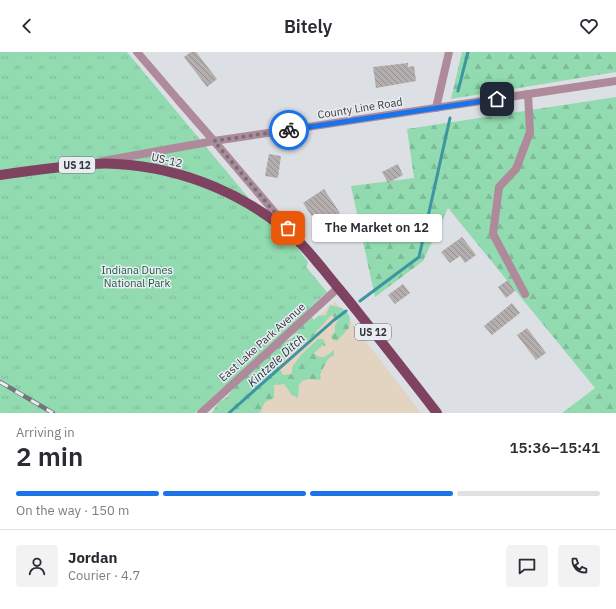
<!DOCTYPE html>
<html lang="en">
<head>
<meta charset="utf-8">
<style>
  :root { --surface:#fff; --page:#f2f2f3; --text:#2b2b33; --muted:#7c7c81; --line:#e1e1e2; --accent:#1a73e8 }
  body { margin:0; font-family:"IBM Plex Sans",sans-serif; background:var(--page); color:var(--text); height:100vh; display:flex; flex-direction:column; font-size:15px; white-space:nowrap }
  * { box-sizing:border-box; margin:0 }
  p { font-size:13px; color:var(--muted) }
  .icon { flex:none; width:22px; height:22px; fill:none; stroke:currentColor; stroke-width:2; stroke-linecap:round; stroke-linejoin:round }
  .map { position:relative; height:361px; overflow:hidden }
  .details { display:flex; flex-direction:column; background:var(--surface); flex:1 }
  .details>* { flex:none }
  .pin { position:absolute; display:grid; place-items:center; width:34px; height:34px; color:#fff; margin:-17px; border-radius:8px; box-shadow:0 2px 6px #0006 }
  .courier { position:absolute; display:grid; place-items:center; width:40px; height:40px; margin:-20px; border:3px solid #1a73e8; border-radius:50%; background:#fff; color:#222; box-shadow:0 1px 5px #0007 }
  .bubble { position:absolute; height:28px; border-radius:4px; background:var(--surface); box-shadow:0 1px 3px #0004; font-size:13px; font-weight:600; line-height:28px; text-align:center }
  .summary em { font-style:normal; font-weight:600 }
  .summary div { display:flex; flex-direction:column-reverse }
  .summary { display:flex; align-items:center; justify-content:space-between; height:68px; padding:0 16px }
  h1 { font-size:26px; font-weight:600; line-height:30px }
  .bar { display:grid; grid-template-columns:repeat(4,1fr); gap:6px 4px; align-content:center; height:48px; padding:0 16px }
  .bar i { height:5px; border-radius:3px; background:var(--line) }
  .bar .current { background:var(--accent) }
  .bar p { grid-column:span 4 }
  .line { display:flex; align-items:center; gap:10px; padding:0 16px; border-top:1px solid var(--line) }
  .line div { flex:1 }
  .round { display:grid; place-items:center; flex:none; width:42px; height:42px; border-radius:4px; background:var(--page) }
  header { display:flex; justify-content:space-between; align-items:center; height:52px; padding:0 16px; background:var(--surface); font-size:18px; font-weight:600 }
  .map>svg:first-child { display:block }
  .industrial { fill:#e3d3c1 }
  .forest { fill:url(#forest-firs) }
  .park { fill:url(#park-tufts) }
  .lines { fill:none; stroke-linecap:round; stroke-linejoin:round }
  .stream { stroke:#3d95a1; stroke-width:3 }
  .building { fill:url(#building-back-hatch) }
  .minor { stroke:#ae8a9a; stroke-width:8 }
  .tertiary { stroke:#ae8a9a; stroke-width:8 }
  .primary { stroke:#7f4261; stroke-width:10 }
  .rail-casing { stroke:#737579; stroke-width:4.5 }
  .rail { stroke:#e9edf3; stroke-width:3; stroke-dasharray:9; stroke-linecap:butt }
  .done { stroke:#707376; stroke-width:4; stroke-dasharray:0 7.2 }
  .route { stroke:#1a73e8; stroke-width:5 }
  .labels { text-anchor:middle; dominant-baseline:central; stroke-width:3; stroke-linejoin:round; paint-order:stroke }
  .shield { fill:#e9edf3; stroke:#6c6e72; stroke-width:1 }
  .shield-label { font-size:10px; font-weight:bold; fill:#36383a }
  .street-label { font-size:11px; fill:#36383a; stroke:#e9edf3 }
  .park-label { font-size:11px; fill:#1c5c3c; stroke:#e9edf3 }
  .water-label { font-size:12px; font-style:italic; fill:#203538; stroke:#e9edf3 }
</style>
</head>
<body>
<header><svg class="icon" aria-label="back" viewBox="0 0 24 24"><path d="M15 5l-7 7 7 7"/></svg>Bitely<svg class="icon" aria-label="heart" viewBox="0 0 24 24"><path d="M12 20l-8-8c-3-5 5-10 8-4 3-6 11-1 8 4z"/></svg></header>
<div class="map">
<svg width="616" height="361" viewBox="0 0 616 361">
  <defs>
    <pattern id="forest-firs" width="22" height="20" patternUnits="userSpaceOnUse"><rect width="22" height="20" fill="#92dab0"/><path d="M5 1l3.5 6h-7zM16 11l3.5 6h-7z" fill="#7ebc98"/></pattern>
    <pattern id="park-tufts" width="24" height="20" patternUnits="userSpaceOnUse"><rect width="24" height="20" fill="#92dab0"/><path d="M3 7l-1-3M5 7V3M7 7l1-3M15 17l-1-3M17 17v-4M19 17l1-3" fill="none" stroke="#7ebc98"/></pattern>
    <pattern id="building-back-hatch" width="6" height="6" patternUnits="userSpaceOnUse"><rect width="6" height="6" fill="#b5aeae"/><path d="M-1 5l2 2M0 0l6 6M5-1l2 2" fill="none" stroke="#948f8f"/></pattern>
  </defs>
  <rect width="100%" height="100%" fill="#dce0e5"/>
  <path class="industrial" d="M 335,249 L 421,361 L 210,361 Z"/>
  <g class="forest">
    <path d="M 462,0 L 616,0 L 616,20 L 451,47 Z"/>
    <path d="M 616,45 L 616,361 L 562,361 L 595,336 L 448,156 L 423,209 L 375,245 L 351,134 L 414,126 L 407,77 Z"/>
    <path d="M 290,191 L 297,195 L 308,210 L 306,219 L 313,248 L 310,258 L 285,289 L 293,286 L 295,280 L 310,267 L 312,266 L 314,268 L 318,264 L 326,263 L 330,253 L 342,256 L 349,263 L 350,268 L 349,276 L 337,289 L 333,288 L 331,284 L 335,280 L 335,273 L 338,268 L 331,263 L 320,276 L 317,278 L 316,282 L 307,289 L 302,292 L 278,313 L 283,323 L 292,322 L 292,315 L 301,303 L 318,287 L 323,287 L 326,294 L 323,293 L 314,301 C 322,309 326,304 334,298 L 334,303 L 328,307 L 320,322 L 321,328 L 310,327 L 302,329 L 299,333 L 298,346 L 292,343 L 284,332 L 274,333 L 274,346 L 265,350 L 260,360 L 258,361 L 212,361 L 218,351 L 227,345 L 235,335 L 218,335 L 282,194 Z"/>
  </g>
  <path class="park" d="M 0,0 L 127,0 L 327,240 L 195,361 L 0,361 Z"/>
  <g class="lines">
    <g class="stream">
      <path d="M 458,39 L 468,0"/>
      <path d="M 360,249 L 419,205 L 450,66"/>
      <path d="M 229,361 L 334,268 L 346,259"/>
    </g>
  </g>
  <g class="building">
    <path d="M 191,0 L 196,0 L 217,27 L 207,35 L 184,5 Z"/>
    <path d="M 408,11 L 408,15 L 414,14 L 416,29 L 376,36 L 373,15 Z"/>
    <path d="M 269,102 L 281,104 L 278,126 L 265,124 Z"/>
    <path d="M 398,112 L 403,123 L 388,131 L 382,120 Z"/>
    <path d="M 324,137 L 340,161 L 319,175 L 303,151 Z"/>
    <path d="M 462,185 L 476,203 L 465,211 L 460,204 L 450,211 L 441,200 Z"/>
    <path d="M 508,228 L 515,239 L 506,246 L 498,235 Z"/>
    <path d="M 403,232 L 410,241 L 395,252 L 388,243 Z"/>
    <path d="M 512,251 L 520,261 L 492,283 L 484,274 Z"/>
    <path d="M 527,276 L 546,301 L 536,308 L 517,283 Z"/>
  </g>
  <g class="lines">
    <g class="minor">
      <path d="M 137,0 L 179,49"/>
      <path d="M 436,56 L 449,0"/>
      <path d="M 525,242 L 493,182 L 499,135 L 516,117 L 530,80 L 528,42"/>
      <path d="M 201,361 L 338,236"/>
    </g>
    <g class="tertiary">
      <path d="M 179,49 L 214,89 L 288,176"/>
      <path d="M 103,109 L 214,89 L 616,29"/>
    </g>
    <path class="primary" d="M 0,123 C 21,120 42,117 63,115 C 81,113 99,110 117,112 C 184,116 250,143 299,190 C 308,198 315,208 323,217 C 334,231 346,245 357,259 C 384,293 411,327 437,361"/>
    <g class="rail-casing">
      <path id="rail" d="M 0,330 L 53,361"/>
    </g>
    <use href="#rail" class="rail"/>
  </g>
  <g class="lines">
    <path class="done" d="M 288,176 L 214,89 L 289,78"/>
    <path class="route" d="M 289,78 L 497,47"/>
  </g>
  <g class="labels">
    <g class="shield">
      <rect x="59" y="105" width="36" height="16" rx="3"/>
      <rect x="355" y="272" width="36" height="16" rx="3"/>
    </g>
    <g class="shield-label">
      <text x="77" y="113">US 12</text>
      <text x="373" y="280">US 12</text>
    </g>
    <g class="street-label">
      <text transform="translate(360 56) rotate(-9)">County Line Road</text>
      <text transform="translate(167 108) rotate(13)">US-12</text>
      <text transform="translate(262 290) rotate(-42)">East Lake Park Avenue</text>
    </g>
    <g class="park-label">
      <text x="137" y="218">Indiana Dunes<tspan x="137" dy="13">National Park</tspan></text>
    </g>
    <g class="water-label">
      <text transform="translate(276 308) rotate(-42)">Kintzele Ditch</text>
    </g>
  </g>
</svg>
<div class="pin" style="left:288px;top:176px;background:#ea580c"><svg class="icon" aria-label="bag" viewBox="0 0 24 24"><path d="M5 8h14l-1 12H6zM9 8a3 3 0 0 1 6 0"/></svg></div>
<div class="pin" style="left:497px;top:47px;background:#1f2937"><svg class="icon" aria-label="home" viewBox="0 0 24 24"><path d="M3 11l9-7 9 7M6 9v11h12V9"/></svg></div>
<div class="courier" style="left:289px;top:78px"><svg class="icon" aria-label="bike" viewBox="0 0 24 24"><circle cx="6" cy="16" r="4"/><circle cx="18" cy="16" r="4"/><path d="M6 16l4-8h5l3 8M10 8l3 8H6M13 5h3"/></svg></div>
<div class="bubble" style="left:312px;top:162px;width:130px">The Market on 12</div>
</div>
<section class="details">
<div class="summary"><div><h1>2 min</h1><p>Arriving in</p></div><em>15:36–15:41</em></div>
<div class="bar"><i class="current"></i><i class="current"></i><i class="current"></i><i></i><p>On the way · 150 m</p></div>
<div class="line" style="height:72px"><a class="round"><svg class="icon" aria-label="person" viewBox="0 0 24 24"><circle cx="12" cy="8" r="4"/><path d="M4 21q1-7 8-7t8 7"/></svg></a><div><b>Jordan</b><p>Courier · 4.7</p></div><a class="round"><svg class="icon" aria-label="chat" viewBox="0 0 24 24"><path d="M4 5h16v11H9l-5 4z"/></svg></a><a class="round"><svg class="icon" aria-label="phone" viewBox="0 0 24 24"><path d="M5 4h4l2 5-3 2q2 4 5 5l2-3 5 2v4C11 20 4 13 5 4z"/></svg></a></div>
</section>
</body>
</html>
